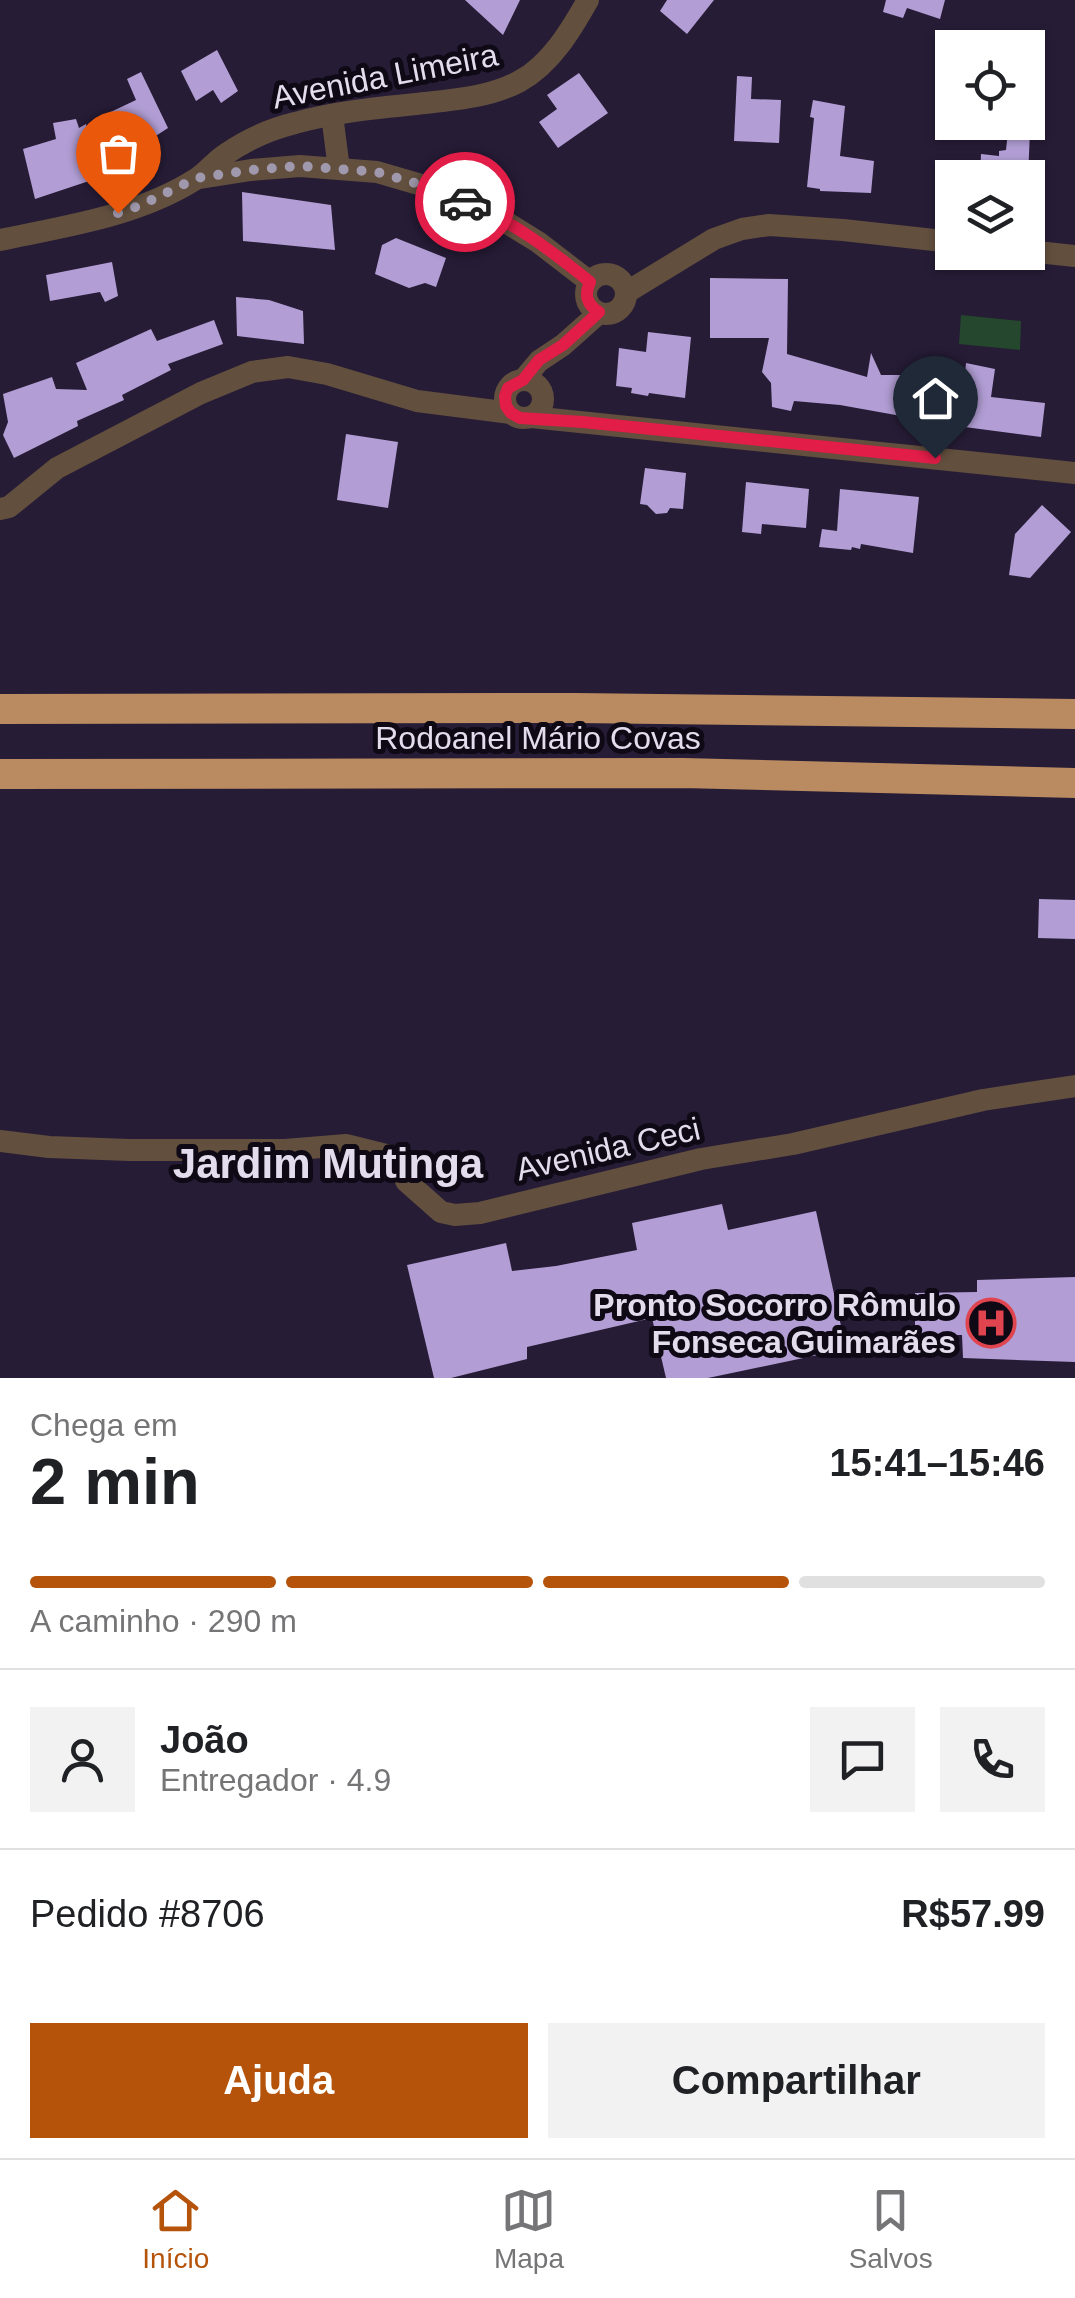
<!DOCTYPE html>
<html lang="pt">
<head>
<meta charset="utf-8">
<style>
  :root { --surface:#fff; --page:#f2f2f2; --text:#202124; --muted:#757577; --line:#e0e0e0; --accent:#b45309 }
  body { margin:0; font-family:Arial,sans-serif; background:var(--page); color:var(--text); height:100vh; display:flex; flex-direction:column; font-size:38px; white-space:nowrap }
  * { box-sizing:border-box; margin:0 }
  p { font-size:32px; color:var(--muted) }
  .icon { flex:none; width:55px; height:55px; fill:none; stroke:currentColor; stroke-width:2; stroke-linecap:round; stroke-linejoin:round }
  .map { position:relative; height:1378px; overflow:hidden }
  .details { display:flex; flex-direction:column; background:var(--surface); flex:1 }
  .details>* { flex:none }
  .controls { position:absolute; left:935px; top:30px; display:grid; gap:20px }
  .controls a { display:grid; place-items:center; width:110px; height:110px; border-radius:0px; background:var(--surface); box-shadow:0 2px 8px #0004; font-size:50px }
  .pin { position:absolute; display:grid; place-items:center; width:85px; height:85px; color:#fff; margin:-102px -42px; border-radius:50% 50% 50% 0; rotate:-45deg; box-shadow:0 0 10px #0007 }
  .pin .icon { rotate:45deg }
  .courier { position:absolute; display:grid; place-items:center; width:100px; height:100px; margin:-50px; border:8px solid #e11d48; border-radius:50%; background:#fff; color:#222; box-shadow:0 2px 12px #0007 }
  .summary em { font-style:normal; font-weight:800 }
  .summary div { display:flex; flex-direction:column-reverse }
  .summary { display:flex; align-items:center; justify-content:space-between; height:170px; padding:0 30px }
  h1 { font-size:65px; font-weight:800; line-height:75px }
  .bar { display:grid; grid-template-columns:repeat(4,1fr); gap:15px 10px; align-content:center; height:120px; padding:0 30px }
  .bar i { height:12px; border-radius:8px; background:var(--line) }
  .bar .current { background:var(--accent) }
  .bar p { grid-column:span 4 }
  .line { display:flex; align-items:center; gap:25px; padding:0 30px; border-top:2px solid var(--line) }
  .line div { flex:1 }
  .round { display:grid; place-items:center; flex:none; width:105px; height:105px; border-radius:0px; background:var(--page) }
  .action { display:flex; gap:20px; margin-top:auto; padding:20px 30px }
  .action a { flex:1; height:115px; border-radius:0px; background:var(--accent); color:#fff; font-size:40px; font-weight:800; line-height:115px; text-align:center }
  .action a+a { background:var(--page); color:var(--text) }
  .menu { display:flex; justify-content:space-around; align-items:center; height:140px; border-top:2px solid var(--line); background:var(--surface); font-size:28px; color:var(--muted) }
  .menu a { display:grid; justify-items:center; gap:5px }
  .menu .current { color:var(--accent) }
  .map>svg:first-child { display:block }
  .green { fill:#25472d }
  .building { fill:#b29ed5 }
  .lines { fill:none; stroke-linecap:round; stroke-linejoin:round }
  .minor { stroke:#624f3e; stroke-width:22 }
  .highway { stroke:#ba8b61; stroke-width:30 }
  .done { stroke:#a099ad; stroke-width:10; stroke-dasharray:0 18 }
  .route { stroke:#e11d48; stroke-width:12 }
  .labels { text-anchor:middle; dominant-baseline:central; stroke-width:10; stroke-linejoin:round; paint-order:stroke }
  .street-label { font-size:32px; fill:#e2dced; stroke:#0e0914 }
  .poi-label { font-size:32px; font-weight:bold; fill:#e2dced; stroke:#0e0914; text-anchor:end }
  .district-label { font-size:42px; font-weight:bold; fill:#e2dced; stroke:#0e0914 }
</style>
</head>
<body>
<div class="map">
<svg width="1075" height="1378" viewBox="0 0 1075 1378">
  <rect width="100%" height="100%" fill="#261c36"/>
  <path class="green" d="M 961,315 L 1021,321 L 1020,350 L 959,344 Z"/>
  <g class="building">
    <path d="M 465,0 L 520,0 L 503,35 Z"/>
    <path d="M 667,0 L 714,0 L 687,34 L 660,11 Z"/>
    <path d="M 886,0 L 945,0 L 940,19 L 907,8 L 903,18 L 883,12 Z"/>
    <path d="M 217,50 L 238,91 L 221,103 L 213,90 L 196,101 L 181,71 Z"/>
    <path d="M 141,72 L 168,128 L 122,158 L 100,117 L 136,100 L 127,79 Z"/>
    <path d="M 579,73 L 608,113 L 558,148 L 539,122 L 557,109 L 547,95 Z"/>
    <path d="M 737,76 L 752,77 L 751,99 L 781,100 L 779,143 L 734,141 Z"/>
    <path d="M 813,100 L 845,106 L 840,156 L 874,161 L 871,193 L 820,191 L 820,189 L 807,187 L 814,118 L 810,117 Z"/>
    <path d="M 76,119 L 79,128 L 86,124 L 101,177 L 35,199 L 23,149 L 56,139 L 53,123 Z"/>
    <path d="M 1008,131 L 1030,131 L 1028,178 L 980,178 L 981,154 L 999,156 L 999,151 L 1006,150 Z"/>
    <path d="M 242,192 L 331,205 L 335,250 L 243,241 Z"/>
    <path d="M 396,238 L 446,258 L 436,287 L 425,283 L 409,288 L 375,274 L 382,245 Z"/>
    <path d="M 112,262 L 118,296 L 105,302 L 100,292 L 50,301 L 46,275 Z"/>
    <path d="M 710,278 L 788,279 L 787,354 L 867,377 L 871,353 L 881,375 L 914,375 L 922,366 L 965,373 L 966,363 L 995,369 L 991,397 L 1045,403 L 1041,437 L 957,426 L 840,405 L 794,401 L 791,411 L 772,407 L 771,383 L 762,372 L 769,338 L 710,338 Z"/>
    <path d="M 236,297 L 269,300 L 303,311 L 304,344 L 237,336 Z"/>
    <path d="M 214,320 L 223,344 L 168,364 L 171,370 L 122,395 L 124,400 L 77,421 L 78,426 L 14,458 L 3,435 L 8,422 L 3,394 L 52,377 L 56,389 L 87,390 L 76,363 L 151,329 L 157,341 Z"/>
    <path d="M 648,332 L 691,337 L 685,398 L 649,393 L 648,396 L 631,393 L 632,388 L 616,386 L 619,348 L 646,352 Z"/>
    <path d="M 346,434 L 398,442 L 388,508 L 337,500 Z"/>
    <path d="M 645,468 L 686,473 L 683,509 L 670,508 L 667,513 L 656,514 L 647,505 L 640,504 Z"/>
    <path d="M 746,482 L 809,489 L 806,528 L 762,524 L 761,534 L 742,532 Z"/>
    <path d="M 840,489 L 919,497 L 913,553 L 861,544 L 860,549 L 852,547 L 851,550 L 819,547 L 822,529 L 837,531 Z"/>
    <path d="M 1042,505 L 1071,532 L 1030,578 L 1009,575 L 1015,534 Z"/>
    <path d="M 1039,899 L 1075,900 L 1075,939 L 1038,938 Z"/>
    <path d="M 722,1204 L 728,1230 L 816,1211 L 846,1349 L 708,1378 L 666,1378 L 652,1318 L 527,1347 L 527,1359 L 451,1378 L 434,1378 L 407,1265 L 506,1243 L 512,1271 L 556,1266 L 637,1250 L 632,1223 Z"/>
    <path d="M 1075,1277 L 1075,1362 L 963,1358 L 962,1335 L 915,1335 L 915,1293 L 977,1292 L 977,1280 Z"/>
  </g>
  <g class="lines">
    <g class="minor">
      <path d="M 332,115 L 339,169"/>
      <path d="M 200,178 L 251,170 L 300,166 L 377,172 L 425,186 L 486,210 L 538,242 L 590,282"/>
      <path d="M 0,240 C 66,226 138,216 196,179 C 207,172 215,161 226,154 C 246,140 271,129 295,123 C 335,112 375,108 416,104 C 451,100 489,98 520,81 C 551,64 571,30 588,0"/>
      <path d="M 1028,251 L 1075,256"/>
      <circle cx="606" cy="294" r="20"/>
      <path d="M 627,292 L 714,239 L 742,229 L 769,225 L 843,230 L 952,242"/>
      <path d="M 523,380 L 539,361 L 563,345 L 599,313"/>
      <circle cx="524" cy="399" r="19"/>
      <path d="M 531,417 L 1075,473"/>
      <path d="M 0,509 L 9,507 L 57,468 L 201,393 L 252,372 L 288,367 L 327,374 L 417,401 L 511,413"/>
      <path d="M 0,1141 L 49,1147 L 129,1150 L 285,1150 L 346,1145 L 398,1158 L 406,1181 L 441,1212 L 455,1215 L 480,1213 L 701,1159 L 793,1144 L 983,1100 L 1075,1086"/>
    </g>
    <g class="highway">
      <path d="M 0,709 L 575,708 L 1075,714"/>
      <path d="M 0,774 L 683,773 L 1075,783"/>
    </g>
  </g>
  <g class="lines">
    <path class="done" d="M 118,213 L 139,206 L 197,178 L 251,170 L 300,166 L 377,172 L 425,186 L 465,202"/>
    <path class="route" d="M 465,202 C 511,220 552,251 590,282 C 584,295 587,305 599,312 L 563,345 L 539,360 L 523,380 L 508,388 L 505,396 L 506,406 L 511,413 L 520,418 L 583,422 L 935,458"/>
  </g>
  <defs>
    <g id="hospital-ring" transform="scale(2.5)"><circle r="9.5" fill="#0e0914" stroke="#e0444e" stroke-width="1.5"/><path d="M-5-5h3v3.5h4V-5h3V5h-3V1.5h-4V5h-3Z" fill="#e0444e"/></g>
  </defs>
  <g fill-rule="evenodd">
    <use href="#hospital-ring" x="991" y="1323"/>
  </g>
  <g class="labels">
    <g class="street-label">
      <text transform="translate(385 76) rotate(-11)">Avenida Limeira</text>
      <text x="538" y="738">Rodoanel Mário Covas</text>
      <text transform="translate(608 1149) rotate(-13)">Avenida Ceci</text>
    </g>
    <g class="poi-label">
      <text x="956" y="1305">Pronto Socorro Rômulo<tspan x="956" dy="37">Fonseca Guimarães</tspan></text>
    </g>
    <g class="district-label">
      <text x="328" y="1163">Jardim Mutinga</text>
    </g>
  </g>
</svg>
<div class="controls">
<a><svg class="icon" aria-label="locate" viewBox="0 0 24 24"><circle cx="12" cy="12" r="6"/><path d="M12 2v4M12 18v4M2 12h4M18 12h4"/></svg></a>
<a><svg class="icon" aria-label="layers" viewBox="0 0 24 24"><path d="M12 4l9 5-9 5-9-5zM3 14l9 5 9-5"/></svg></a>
</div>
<div class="pin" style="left:118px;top:213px;background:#ea580c"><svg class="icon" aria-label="bag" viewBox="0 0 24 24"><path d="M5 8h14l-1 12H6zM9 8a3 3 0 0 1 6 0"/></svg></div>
<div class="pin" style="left:935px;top:458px;background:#1f2937"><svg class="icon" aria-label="home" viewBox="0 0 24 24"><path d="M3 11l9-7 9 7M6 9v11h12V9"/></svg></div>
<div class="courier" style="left:465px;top:202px"><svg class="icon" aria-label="car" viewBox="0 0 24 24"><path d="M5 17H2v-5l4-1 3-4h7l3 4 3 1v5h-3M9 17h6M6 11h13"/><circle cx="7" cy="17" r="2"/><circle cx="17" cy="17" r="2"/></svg></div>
</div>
<section class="details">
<div class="summary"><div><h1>2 min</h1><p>Chega em</p></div><em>15:41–15:46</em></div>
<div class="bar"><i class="current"></i><i class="current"></i><i class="current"></i><i></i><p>A caminho · 290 m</p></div>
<div class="line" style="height:180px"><a class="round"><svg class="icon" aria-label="person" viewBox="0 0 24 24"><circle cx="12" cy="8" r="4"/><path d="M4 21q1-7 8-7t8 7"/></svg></a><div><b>João</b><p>Entregador · 4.9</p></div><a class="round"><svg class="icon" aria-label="chat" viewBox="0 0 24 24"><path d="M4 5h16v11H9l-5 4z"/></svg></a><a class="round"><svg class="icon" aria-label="phone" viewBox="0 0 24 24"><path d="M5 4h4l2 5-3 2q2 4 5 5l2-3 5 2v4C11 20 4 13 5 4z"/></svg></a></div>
<div class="line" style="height:130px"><div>Pedido #8706</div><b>R$57.99</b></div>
<div class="action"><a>Ajuda</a><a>Compartilhar</a></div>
</section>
<nav class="menu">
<a class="current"><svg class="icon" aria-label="home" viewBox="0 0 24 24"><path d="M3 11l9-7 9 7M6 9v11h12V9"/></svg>Início</a>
<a><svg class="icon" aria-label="map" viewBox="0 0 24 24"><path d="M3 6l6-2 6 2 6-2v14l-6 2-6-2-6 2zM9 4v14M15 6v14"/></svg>Mapa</a>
<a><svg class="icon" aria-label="saved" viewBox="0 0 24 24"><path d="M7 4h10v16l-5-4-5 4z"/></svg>Salvos</a>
</nav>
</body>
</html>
